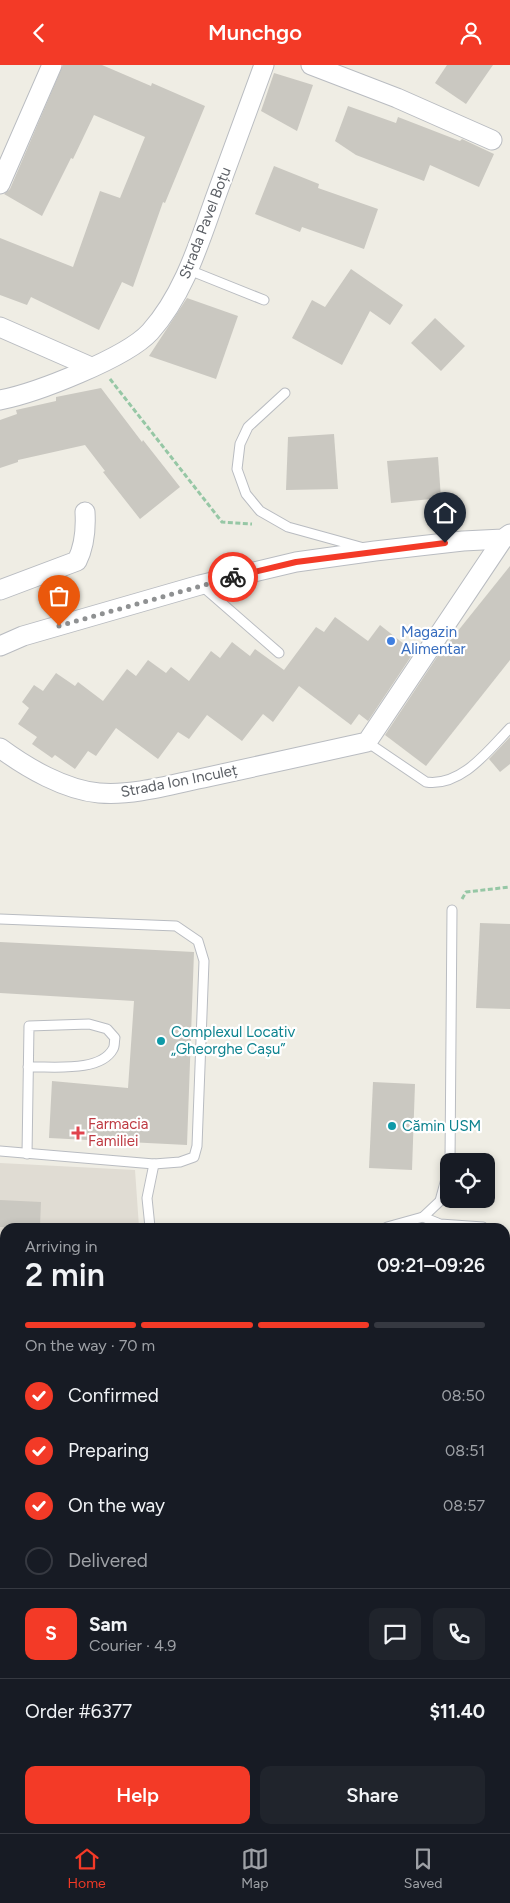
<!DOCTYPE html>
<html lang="en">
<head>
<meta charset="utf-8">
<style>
  :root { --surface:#171b24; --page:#20242c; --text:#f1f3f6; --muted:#9ea1a6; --line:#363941; --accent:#f33a27 }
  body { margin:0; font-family:Figtree,sans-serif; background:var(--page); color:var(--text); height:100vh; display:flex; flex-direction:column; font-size:19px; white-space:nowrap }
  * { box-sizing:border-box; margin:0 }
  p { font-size:16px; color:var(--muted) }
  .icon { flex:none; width:28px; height:28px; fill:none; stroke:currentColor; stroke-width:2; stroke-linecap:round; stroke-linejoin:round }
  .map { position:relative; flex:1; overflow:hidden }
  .panel { position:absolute; left:0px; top:1158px; width:510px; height:611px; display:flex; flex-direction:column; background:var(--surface); border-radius:15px 15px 0 0; box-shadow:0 2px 8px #0003 }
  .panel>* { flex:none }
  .buttons { position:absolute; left:440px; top:1088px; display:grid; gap:10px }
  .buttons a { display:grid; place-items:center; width:55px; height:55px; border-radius:10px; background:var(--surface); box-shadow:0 2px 8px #0003; font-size:25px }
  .pin { position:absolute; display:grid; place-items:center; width:42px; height:42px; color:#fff; margin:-51px -21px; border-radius:50% 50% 50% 0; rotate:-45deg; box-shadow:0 0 5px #0007 }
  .pin .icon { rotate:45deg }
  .courier { position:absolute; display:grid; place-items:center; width:50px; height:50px; margin:-25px; border:4px solid #f33a27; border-radius:50%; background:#fff; color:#222; box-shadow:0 1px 6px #0007 }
  .headline em { font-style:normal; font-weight:600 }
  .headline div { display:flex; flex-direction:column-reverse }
  .headline { display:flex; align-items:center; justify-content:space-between; height:85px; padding:0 25px }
  h1 { font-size:32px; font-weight:600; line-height:38px }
  .bar { display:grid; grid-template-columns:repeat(4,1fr); gap:8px 5px; align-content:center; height:60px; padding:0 25px }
  .bar i { height:6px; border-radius:4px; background:var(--line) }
  .bar .current { background:var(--accent) }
  .bar p { grid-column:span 4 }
  .line { display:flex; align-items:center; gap:12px; padding:0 25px; border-top:1px solid var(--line) }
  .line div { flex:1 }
  .round { display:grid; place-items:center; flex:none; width:52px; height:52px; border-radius:10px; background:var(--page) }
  ol { padding:0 25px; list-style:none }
  li { display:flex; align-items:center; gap:15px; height:55px }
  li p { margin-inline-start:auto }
  li .icon { padding:5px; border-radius:50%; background:var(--accent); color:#fff; stroke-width:4 }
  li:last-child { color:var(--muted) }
  li i { width:28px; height:28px; border:2px solid var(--line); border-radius:50% }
  .primary-button { display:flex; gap:10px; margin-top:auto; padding:10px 25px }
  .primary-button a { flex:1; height:58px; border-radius:10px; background:var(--accent); color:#fff; font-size:20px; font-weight:600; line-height:58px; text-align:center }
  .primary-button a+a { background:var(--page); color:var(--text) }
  header { display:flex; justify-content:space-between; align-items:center; height:65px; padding:0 25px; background:var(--accent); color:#fff; font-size:22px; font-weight:600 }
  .menu { display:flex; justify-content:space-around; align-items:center; height:70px; border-top:1px solid var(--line); background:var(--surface); font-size:14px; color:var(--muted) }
  .menu a { display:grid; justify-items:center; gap:2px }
  .menu .current { color:var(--accent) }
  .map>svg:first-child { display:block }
  .education { fill:#e0dcd3 }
  .building { fill:#cac8c1 }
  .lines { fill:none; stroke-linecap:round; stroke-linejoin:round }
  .service-casing { stroke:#b9bcc1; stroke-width:11 }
  .minor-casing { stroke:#b9bcc1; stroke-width:21 }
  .tertiary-casing { stroke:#b9bcc1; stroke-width:25 }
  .path { stroke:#96c7a5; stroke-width:3; stroke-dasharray:5 2.5; stroke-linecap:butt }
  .service { stroke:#fff; stroke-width:9 }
  .minor { stroke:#fff; stroke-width:19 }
  .tertiary { stroke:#fff; stroke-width:22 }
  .done { stroke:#8f9192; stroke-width:5; stroke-dasharray:0 9 }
  .route { stroke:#f33a27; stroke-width:6 }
  .shop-dot { fill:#3f7fe0; stroke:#fff; stroke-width:2 }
  .culture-dot { fill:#0f9aa8; stroke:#fff; stroke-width:2 }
  .health-dot { fill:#e0444e; stroke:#fff; stroke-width:2 }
  .labels { text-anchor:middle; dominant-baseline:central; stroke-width:4.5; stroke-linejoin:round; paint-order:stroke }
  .street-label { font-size:15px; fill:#5c6066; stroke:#fff }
  .shop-label { font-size:15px; fill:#366cbe; stroke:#fff; text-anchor:start }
  .culture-label { font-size:15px; fill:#0d838f; stroke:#fff; text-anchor:start }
  .health-label { font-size:15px; fill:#be3a42; stroke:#fff; text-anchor:start }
</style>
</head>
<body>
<header><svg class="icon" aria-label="back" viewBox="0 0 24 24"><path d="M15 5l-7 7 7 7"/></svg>Munchgo<svg class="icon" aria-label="person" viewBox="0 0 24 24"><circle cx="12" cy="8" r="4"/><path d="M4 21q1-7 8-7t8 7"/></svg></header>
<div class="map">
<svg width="510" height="1768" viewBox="0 0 510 1768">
  <rect width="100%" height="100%" fill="#efede4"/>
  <g class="education">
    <path d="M 0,1098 L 135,1105 L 139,1162 L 5,1162 L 5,1747 L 0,1751 Z"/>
    <path d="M 45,1764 L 380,1764 L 383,1768 L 40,1768 Z"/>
  </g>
  <g class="building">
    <path d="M 63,0 L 102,0 L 151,21 L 152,18 L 205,41 L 165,138 L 163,137 L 133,222 L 122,217 L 99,265 L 31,232 L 27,240 L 0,230 L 0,173 L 73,202 L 100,126 L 120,133 L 145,72 L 94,50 L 73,94 L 71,93 L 42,151 L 4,129 L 10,124 Z"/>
    <path d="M 447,0 L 493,0 L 466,39 L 435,18 Z"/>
    <path d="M 274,8 L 313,20 L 297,66 L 261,46 Z"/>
    <path d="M 348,41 L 396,58 L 398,52 L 460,76 L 462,74 L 494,89 L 479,122 L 430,100 L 424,116 L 356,90 L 335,76 Z"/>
    <path d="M 274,101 L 319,119 L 318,123 L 378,144 L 364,184 L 302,162 L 300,167 L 255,149 Z"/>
    <path d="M 351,204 L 403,240 L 390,260 L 370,246 L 342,300 L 292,273 L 312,235 L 325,242 Z"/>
    <path d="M 187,233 L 238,251 L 216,314 L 149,291 Z"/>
    <path d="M 435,253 L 465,281 L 441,306 L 411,278 Z"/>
    <path d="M 101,323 L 142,377 L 143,375 L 180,422 L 140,454 L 103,407 L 105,406 L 85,380 L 18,395 L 18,397 L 0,403 L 0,355 L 17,349 L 16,345 L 56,336 L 56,332 Z"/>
    <path d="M 334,369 L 338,424 L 286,425 L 288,372 Z"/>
    <path d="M 438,392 L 441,433 L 391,438 L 387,396 Z"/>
    <path d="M 510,501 L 510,595 L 426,701 L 385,670 L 437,592 Z"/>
    <path d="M 335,552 L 368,576 L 380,560 L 414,587 L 368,656 L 359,649 L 351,660 L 299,621 L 273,657 L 263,649 L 242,676 L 207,650 L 189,674 L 178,667 L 158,694 L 116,663 L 96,691 L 88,686 L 75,704 L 55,690 L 52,693 L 32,679 L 37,672 L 18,659 L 29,643 L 22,637 L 34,620 L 43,626 L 56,608 L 75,621 L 78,617 L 103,636 L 127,604 L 136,611 L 148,595 L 166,608 L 171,602 L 189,616 L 211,586 L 220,593 L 232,577 L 250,591 L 255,584 L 284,605 L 316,562 L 324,567 Z"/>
    <path d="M 510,672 L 510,699 L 500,707 L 489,694 Z"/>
    <path d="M 480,858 L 510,859 L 510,944 L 476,943 Z"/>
    <path d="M 0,877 L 194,887 L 187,1080 L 49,1073 L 52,1016 L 128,1023 L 134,936 L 0,928 Z"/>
    <path d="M 373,1017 L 415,1019 L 412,1105 L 369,1103 Z"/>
    <path d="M 0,1135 L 41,1137 L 40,1162 L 0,1162 Z"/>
  </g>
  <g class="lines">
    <g class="service-casing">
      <g id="service">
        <path d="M 189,205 L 264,235"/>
        <path d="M 285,328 L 248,362 L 240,379 L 237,404 L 246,429 L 260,446 L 288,462 L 364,483"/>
        <path d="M 201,520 L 279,588"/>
        <path d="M 367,677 L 426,717 C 461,722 488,686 510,663"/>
        <path d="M 0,854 L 176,861 L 198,876 L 204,896 L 197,1081 L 194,1092 L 180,1097 L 154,1099 L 0,1086"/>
        <path d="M 27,1089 L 29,961 L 89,959 L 107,964 L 115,973 C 114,976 115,981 113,984 C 100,1008 51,1001 28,1002"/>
        <path d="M 450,1096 L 452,845"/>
        <path d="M 423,1152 L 440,1159 L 483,1162"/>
        <path d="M 150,1162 L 147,1133 L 154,1099"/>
        <path d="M 387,1162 L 423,1152 L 440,1136 L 449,1103"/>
        <path d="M 505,1318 L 510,1316"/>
        <path d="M 505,1413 L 510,1426"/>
        <path d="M 0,1440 L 5,1441"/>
      </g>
    </g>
    <g class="minor-casing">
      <g id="minor">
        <path d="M 311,0 L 397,33 L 492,75"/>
        <path d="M 0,119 L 52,0"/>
        <path d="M 0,262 L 91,302"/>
        <path d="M 0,335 C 36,328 126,293 150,267 C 184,229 199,178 216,131 C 232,88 248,44 264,0"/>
        <path d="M 0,525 L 77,496 C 85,480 86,464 85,447"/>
        <path d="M 0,581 L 23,571 L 200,520 L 296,497 L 375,486 L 463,476 L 503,474 L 510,469"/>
        <path d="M 0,683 C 27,703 65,725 99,728 C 135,731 173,719 208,712 C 261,700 314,689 367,677 L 503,474"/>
        <path d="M 505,1671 L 510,1668"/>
        <path d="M 395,1764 L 395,1768"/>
      </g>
    </g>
    <g class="tertiary-casing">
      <g id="tertiary">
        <path d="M 505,1443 L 510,1441"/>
        <path d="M 4,1768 L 9,1764"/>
      </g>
    </g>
    <g class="path">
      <path d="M 110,314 L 222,457 L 252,459"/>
      <path d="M 462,834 L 466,827 L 510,822"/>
    </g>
    <use href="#service" class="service"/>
    <use href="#minor" class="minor"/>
    <use href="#tertiary" class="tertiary"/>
  </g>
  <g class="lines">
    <path class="done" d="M 59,561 L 233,512"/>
    <path class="route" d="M 233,512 L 296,497 L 445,478"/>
  </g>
  <circle class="shop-dot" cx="391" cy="576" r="5"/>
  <g class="culture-dot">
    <circle cx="161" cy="976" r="5"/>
    <circle cx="392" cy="1061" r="5"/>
  </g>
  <path class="health-dot" d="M75.5 1060.5h5v5h5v5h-5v5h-5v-5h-5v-5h5z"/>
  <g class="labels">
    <g class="street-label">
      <text transform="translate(205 158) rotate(-69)">Strada Pavel Boțu</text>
      <text transform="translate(179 716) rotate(-11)">Strada Ion Inculeț</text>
    </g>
    <g class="shop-label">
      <text x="401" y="567">Magazin<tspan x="401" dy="17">Alimentar</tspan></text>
    </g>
    <g class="culture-label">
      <text x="171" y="967">Complexul Locativ<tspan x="171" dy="17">„Gheorghe Cașu”</tspan></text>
      <text x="402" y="1061">Cămin USM</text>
    </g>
    <g class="health-label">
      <text x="88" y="1059">Farmacia<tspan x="88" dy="17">Familiei</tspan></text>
    </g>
  </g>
</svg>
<div class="buttons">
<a><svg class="icon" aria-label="locate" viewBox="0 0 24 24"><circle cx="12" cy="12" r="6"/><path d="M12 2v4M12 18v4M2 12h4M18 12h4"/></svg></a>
</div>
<div class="pin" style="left:59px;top:561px;background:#ea580c"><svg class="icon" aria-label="bag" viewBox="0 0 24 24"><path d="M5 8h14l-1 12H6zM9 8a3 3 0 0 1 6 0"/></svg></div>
<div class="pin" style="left:445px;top:478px;background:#1f2937"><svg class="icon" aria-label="home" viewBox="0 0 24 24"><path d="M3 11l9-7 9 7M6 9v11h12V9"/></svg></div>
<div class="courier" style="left:233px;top:512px"><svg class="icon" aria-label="bike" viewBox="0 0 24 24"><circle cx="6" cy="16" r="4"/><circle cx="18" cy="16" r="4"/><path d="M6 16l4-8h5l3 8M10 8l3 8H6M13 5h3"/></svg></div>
<section class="panel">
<div class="headline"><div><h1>2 min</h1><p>Arriving in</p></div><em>09:21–09:26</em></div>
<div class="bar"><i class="current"></i><i class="current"></i><i class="current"></i><i></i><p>On the way · 70 m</p></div>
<ol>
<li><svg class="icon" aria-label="check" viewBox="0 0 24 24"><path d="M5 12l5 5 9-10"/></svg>Confirmed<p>08:50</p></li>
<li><svg class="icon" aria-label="check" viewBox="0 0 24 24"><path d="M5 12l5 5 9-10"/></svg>Preparing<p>08:51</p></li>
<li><svg class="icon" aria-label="check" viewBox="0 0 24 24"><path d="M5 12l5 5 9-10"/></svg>On the way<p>08:57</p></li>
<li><i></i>Delivered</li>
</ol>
<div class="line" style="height:90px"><b class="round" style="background:var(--accent);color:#fff">S</b><div><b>Sam</b><p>Courier · 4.9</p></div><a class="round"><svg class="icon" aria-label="chat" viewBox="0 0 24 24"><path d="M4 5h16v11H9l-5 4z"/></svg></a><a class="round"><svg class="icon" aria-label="phone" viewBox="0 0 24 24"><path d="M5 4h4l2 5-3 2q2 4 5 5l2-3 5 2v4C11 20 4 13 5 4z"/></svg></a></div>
<div class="line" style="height:65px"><div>Order #6377</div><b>$11.40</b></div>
<div class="primary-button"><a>Help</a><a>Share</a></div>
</section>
</div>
<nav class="menu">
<a class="current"><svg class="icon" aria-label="home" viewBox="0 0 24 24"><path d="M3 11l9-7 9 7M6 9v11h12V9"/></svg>Home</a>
<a><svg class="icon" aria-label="map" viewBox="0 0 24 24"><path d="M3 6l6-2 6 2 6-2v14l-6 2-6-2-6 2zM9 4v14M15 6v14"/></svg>Map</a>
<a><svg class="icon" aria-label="saved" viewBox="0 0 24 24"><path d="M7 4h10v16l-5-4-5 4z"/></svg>Saved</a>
</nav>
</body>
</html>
